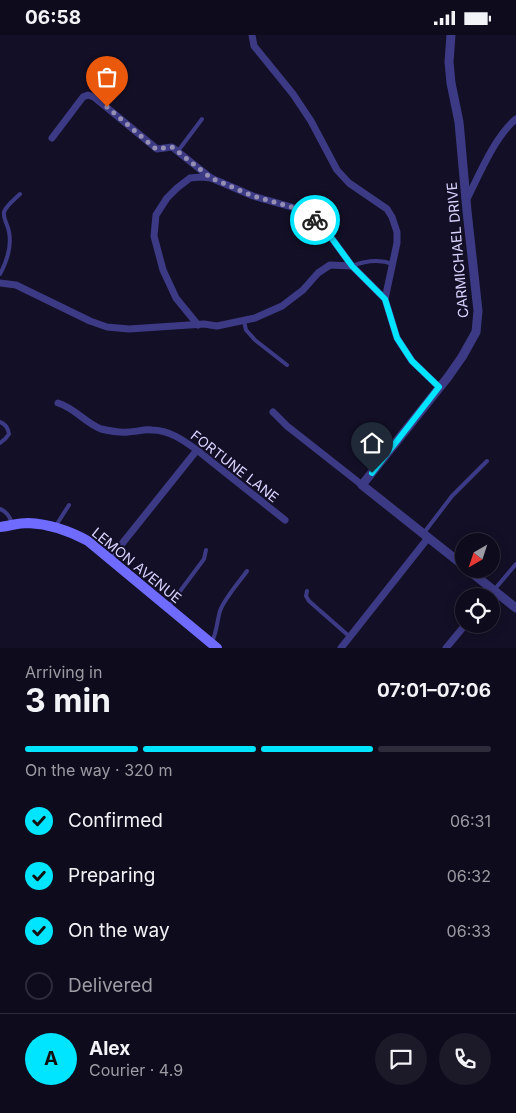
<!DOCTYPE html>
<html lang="en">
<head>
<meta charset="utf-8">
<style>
  :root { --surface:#0e0b1c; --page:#1c1929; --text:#f1f3f6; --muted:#9b9ba3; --line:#2e2b3b; --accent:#00e5ff }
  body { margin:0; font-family:Inter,sans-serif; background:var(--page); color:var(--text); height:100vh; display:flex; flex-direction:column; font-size:19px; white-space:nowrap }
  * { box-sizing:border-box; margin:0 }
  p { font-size:16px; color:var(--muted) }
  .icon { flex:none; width:28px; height:28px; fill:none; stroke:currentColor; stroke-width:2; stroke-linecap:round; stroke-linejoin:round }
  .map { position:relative; height:613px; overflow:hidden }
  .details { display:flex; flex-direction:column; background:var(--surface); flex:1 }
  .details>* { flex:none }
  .needle { width:32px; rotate:219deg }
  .fabs { position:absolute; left:455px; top:498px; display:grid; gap:10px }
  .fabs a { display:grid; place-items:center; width:45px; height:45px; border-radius:50%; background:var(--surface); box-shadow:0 2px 12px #0003,0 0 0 1px var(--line); font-size:25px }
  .pin { position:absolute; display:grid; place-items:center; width:42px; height:42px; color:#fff; margin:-51px -21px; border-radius:50% 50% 50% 0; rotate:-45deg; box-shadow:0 0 5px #0007 }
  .pin .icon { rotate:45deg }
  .courier { position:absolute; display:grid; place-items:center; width:50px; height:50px; margin:-25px; border:4px solid #00e5ff; border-radius:50%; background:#fff; color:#222; box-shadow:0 1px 6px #0007 }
  .headline em { font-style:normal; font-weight:700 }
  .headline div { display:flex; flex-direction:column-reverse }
  .headline { display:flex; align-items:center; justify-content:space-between; height:85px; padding:0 25px }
  h1 { font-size:32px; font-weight:700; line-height:38px }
  .bar { display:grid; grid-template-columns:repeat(4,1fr); gap:8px 5px; align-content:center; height:60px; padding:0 25px }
  .bar i { height:6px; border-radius:4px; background:var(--line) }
  .bar .selected { background:var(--accent) }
  .bar p { grid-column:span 4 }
  .line { display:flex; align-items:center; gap:12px; padding:0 25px; border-top:1px solid var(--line) }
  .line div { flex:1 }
  .round { display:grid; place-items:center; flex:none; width:52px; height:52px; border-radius:26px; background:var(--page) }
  ol { padding:0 25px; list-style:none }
  li { display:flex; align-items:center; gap:15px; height:55px }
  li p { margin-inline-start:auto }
  li .icon { padding:5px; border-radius:50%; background:var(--accent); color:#111; stroke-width:4 }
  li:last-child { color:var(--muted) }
  li i { width:28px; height:28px; border:2px solid var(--line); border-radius:50% }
  .status { display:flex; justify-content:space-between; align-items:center; height:35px; padding:0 25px; background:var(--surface); direction:ltr }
  .status svg { height:14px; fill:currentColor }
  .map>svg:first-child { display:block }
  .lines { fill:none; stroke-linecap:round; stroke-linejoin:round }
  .service { stroke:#3d3a85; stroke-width:4 }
  .minor { stroke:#3d3a85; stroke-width:7 }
  .tertiary { stroke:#3d3a85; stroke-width:9 }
  .secondary { stroke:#6f6bff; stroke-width:10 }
  .done { stroke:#948fb3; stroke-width:5; stroke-dasharray:0 9 }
  .route { stroke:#00e5ff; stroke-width:6 }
  .labels { text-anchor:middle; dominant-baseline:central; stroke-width:4; stroke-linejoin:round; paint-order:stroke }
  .street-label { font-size:14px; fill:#d9d4ff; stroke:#130f26 }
</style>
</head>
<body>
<div class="status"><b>06:58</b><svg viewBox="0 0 49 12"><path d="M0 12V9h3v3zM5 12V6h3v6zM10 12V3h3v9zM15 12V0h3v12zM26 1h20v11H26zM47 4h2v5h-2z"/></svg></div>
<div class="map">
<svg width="516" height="613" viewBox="0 0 516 613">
  <rect width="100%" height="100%" fill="#130f26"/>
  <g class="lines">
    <g class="service">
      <path d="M 178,116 L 202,84"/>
      <path d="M 352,231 C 365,226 379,224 393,229"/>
      <path d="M 0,239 C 7,226 12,212 9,197 C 8,190 3,184 4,177 C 6,171 15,164 20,159"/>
      <path d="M 244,286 L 246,295 L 255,305 L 287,330"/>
      <path d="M 0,387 C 6,389 8,393 9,399 L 5,404 L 0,408"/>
      <path d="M 0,474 C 6,476 10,482 12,488"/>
      <path d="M 55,492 L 69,470"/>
      <path d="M 423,499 L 452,461 L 487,426"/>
      <path d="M 494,555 L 516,529"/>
      <path d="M 307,556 L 306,561 L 309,566 L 350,602"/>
      <path d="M 169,571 L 204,524 L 206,515"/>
      <path d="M 212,607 C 217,596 217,586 220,576 C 224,564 240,546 247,536"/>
    </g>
    <g class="minor">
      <path d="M 252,0 L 254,11 L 293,59 L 311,86 L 337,135 L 349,148 L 387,174 L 392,182 L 397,197 L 397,208 L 385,264"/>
      <path d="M 52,103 L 83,62 L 88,60 L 94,62 L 157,114 L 172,112 L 211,143"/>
      <path d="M 467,164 C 479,140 495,101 516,84"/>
      <path d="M 0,248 L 16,250 L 90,286 L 107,292 L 129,294 L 204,289 L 217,291 L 255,283 L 282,271 L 303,255 L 318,238 L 330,230 L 352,231"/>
      <path d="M 198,290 L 176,263 L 163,235 L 154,201 L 156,180 L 167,163 L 177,153 L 190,143 L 201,142 L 211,143 L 253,161 L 302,175 L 313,182 L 325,194 L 352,231 L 385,264 L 397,303 L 412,326 L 439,352"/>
      <path d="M 58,368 C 75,373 85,388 101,394 C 110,396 119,398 128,397 C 136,397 144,394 152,395 C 169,395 183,405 197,415 L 285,485"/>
      <path d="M 273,377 L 287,391 L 362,450"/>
      <path d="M 109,525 L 197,415"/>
      <path d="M 341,613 L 428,503"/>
      <path d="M 446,613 L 466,589"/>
    </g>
    <g class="tertiary">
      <path d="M 451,0 L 449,27 L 451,48 L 459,87 L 467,176 L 478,276 L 476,297 L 462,322 L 448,342 L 362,450 L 464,531"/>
      <path d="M 467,534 L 516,573"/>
    </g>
    <path class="secondary" d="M 0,492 C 9,491 18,488 28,488 C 49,489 70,496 88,506 L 217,613"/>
  </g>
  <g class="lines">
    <path class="done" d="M 107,72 L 156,114 L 172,112 L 211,143 L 253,161 L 302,175 L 315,185"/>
    <path class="route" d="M 315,185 L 325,194 L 352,231 L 385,264 L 397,303 L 412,326 L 439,352 L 372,438"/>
  </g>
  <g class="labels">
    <g class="street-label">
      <text transform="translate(457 215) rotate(-95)">CARMICHAEL DRIVE</text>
      <text transform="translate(235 431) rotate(38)">FORTUNE LANE</text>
      <text transform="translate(137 530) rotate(39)">LEMON AVENUE</text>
    </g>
  </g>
</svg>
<div class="fabs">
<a><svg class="needle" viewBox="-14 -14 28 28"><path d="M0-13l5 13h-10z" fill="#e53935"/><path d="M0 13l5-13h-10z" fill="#9b9ba3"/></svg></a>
<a><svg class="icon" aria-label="locate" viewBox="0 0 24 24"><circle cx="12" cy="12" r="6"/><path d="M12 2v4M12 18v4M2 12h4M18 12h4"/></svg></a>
</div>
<div class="pin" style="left:107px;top:72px;background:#ea580c"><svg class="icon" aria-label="bag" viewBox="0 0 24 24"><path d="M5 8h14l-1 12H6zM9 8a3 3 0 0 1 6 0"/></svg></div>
<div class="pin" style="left:372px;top:438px;background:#1f2937"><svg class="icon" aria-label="home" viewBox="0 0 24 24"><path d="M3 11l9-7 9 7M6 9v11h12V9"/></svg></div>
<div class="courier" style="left:315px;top:185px"><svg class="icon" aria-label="bike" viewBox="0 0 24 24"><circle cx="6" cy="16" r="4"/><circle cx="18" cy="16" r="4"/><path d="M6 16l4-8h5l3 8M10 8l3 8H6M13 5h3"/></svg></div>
</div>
<section class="details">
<div class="headline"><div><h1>3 min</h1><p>Arriving in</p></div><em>07:01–07:06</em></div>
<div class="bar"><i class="selected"></i><i class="selected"></i><i class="selected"></i><i></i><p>On the way · 320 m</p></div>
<ol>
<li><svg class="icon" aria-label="check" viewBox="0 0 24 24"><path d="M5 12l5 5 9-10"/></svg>Confirmed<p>06:31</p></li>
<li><svg class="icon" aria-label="check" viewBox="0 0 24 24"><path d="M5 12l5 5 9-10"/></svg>Preparing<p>06:32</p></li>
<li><svg class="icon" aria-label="check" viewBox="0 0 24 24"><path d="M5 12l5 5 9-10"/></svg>On the way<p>06:33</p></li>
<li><i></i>Delivered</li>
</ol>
<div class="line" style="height:90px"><b class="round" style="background:var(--accent);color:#111">A</b><div><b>Alex</b><p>Courier · 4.9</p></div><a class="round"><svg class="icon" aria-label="chat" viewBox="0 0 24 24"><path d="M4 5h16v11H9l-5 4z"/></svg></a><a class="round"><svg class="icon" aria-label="phone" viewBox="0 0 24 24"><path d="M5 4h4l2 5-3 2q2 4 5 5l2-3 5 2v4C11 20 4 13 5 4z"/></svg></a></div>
</section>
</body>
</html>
